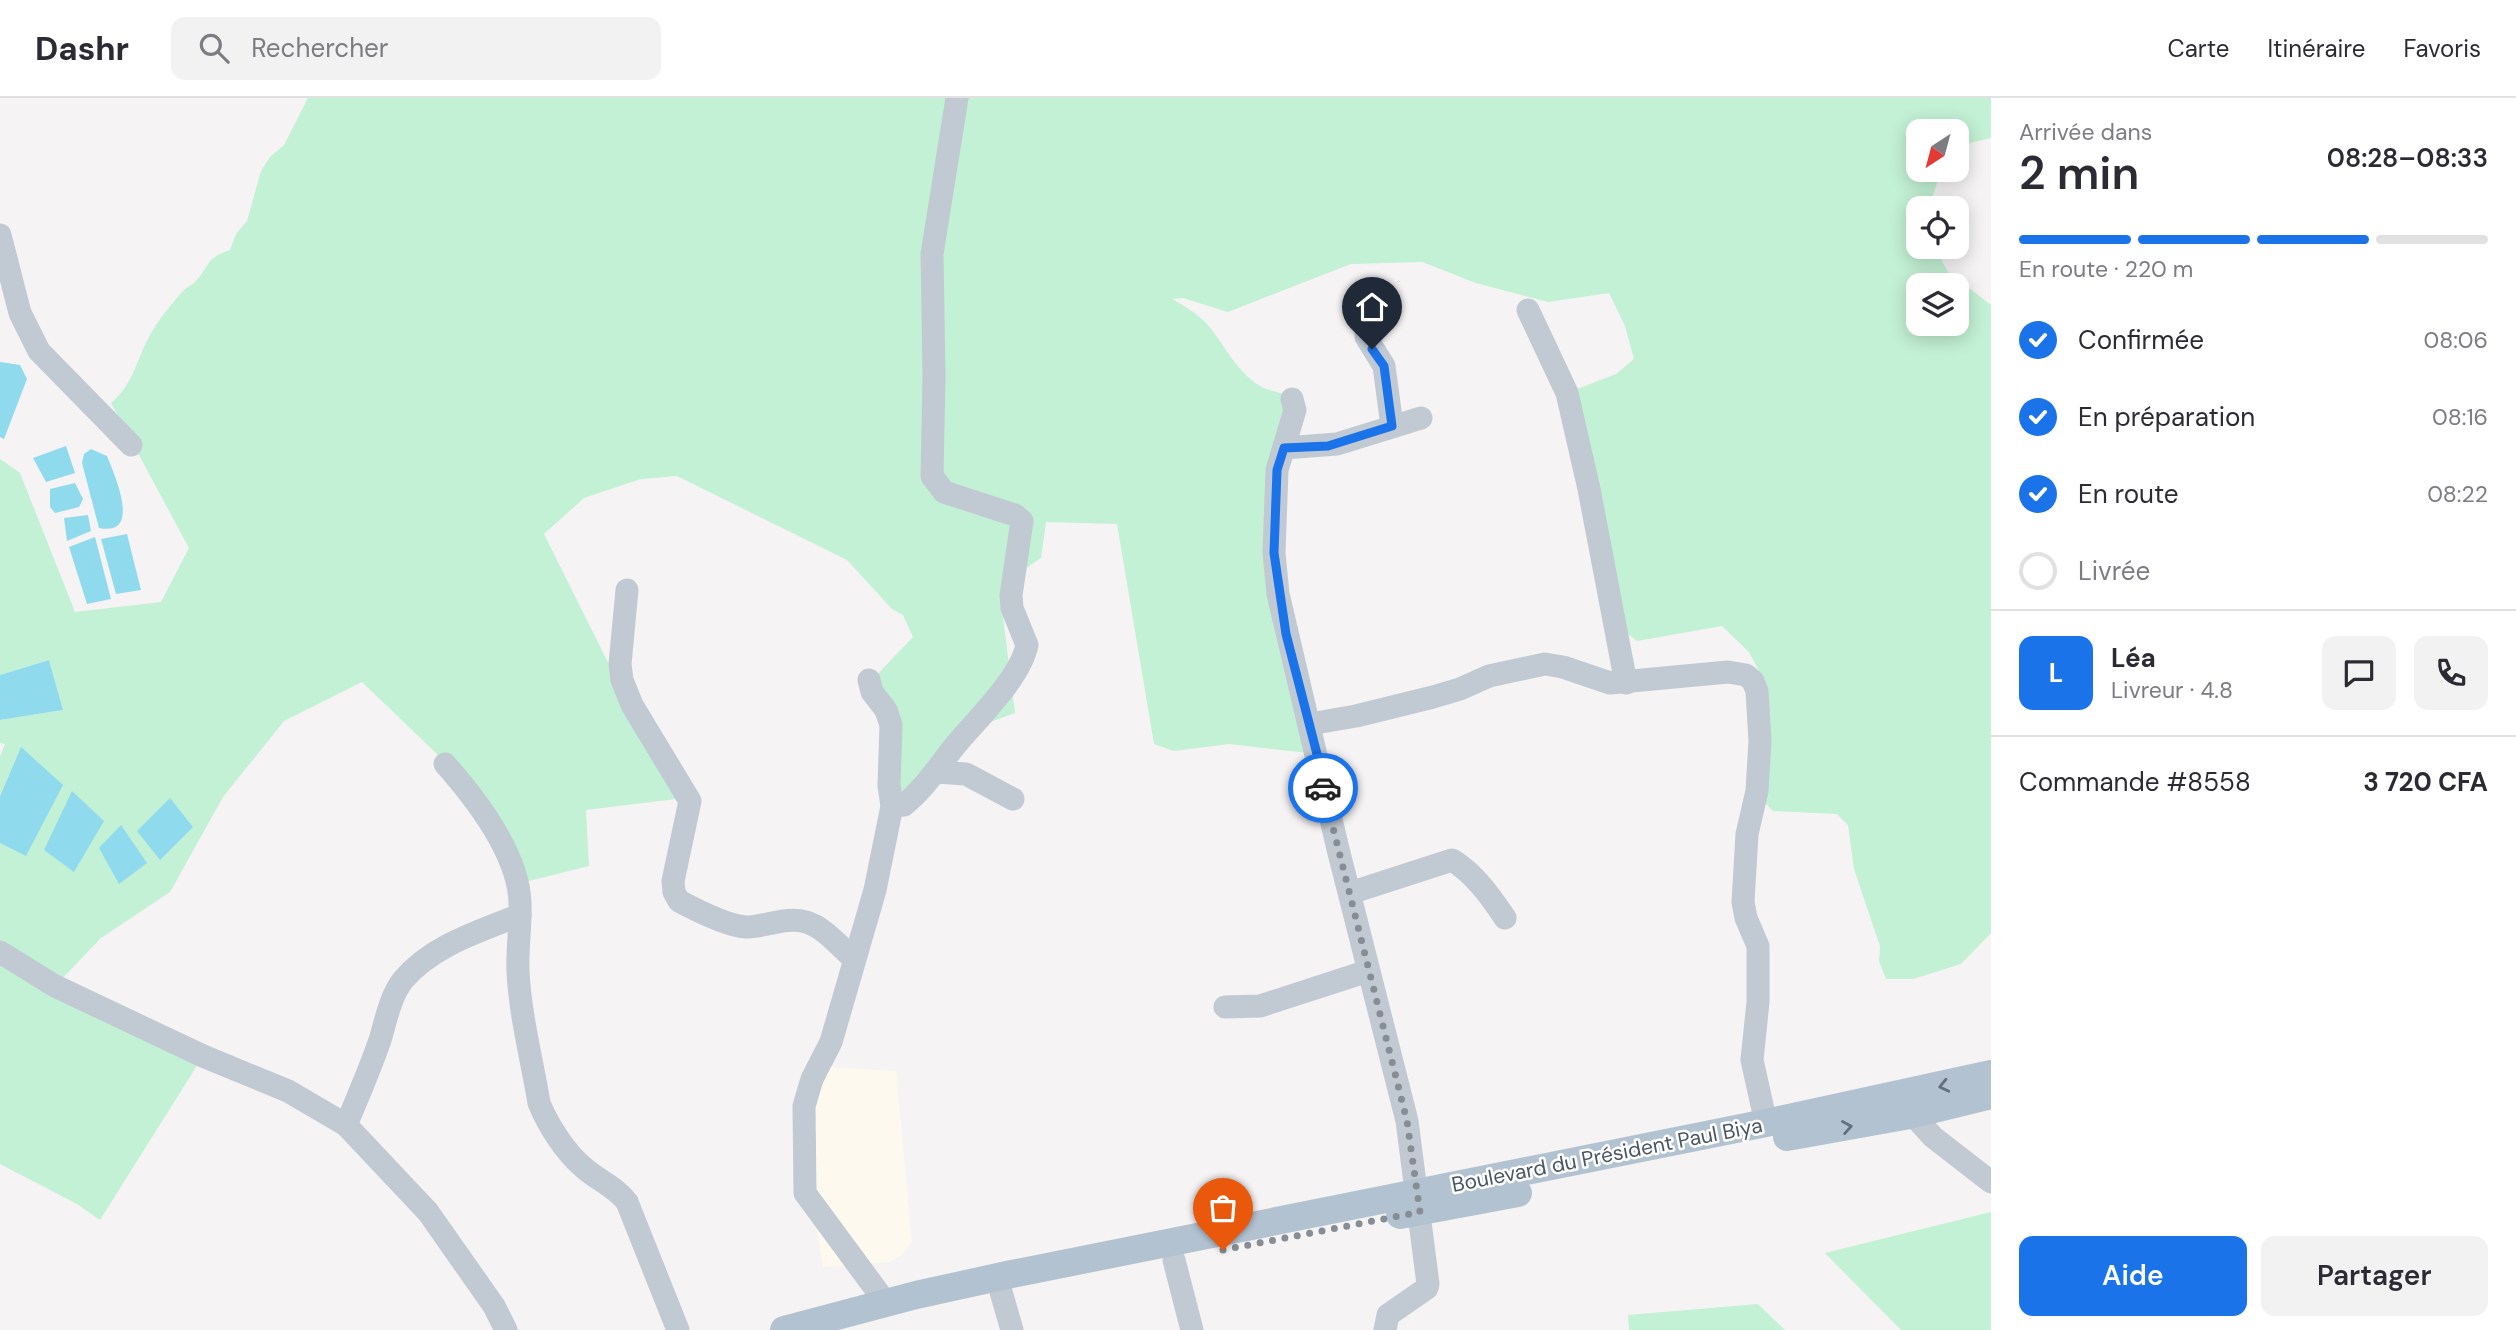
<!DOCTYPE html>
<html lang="fr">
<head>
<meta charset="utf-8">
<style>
  :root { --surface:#fff; --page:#f2f2f3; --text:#2b2b33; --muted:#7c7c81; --line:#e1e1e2; --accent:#1a73e8 }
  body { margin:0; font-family:"DM Sans",sans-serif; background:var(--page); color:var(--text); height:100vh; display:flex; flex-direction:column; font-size:26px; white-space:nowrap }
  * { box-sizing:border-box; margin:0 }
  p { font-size:23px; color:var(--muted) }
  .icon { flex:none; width:38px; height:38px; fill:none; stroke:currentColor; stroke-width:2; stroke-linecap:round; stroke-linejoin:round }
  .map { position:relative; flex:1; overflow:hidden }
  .drawer { display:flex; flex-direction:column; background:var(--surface); width:525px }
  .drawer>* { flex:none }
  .needle { width:46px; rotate:216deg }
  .fabs { position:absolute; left:1906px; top:21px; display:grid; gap:14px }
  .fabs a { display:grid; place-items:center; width:63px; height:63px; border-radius:14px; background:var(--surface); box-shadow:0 4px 18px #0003; font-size:35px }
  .pin { position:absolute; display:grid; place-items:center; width:60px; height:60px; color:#fff; margin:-72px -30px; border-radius:50% 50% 50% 0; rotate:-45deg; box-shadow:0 0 7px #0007 }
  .pin .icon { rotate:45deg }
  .courier { position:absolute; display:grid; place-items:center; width:70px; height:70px; margin:-35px; border:5px solid #1a73e8; border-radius:50%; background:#fff; color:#222; box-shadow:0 2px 9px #0007 }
  .head em { font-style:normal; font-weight:600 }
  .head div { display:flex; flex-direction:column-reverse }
  .head { display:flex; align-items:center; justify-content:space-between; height:119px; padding:0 28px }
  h1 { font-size:46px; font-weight:600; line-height:52px }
  .bar { display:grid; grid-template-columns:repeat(4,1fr); gap:10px 7px; align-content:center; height:84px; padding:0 28px }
  .bar i { height:9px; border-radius:5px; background:var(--line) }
  .bar .selected { background:var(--accent) }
  .bar p { grid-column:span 4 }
  .line { display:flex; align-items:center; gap:18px; padding:0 28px; border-top:2px solid var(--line) }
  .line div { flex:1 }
  .round { display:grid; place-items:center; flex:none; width:74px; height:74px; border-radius:14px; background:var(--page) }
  ol { padding:0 28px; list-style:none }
  li { display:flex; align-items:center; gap:21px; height:77px }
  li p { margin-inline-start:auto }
  li .icon { padding:7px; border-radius:50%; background:var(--accent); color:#fff; stroke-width:4 }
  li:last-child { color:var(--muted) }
  li i { width:38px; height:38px; border:4px solid var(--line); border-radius:50% }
  .action { display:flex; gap:14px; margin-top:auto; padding:14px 28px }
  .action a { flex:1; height:80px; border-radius:14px; background:var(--accent); color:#fff; font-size:28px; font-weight:600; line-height:80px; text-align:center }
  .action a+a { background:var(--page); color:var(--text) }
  header { display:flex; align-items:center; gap:42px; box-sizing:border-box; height:98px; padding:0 35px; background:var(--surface); border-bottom:2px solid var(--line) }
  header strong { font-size:33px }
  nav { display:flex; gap:38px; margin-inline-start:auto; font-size:24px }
  .search { width:490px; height:63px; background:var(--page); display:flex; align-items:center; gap:18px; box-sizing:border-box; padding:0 24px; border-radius:14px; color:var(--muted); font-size:26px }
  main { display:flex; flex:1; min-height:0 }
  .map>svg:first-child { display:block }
  .commercial { fill:#fdf9ef }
  .green { fill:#c3f1d5; fill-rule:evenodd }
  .water { fill:#90daee }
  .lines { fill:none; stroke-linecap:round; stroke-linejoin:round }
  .minor { stroke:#c1cad2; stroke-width:23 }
  .major { stroke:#b3c2d1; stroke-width:28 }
  .oneway { stroke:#64717d }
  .done { stroke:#868d94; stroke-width:7; stroke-dasharray:0 12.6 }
  .route { stroke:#1a73e8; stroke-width:9 }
  .labels { text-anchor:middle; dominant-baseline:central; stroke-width:5; stroke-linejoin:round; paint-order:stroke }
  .street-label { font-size:21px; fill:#4a5661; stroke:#fff }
</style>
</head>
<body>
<header>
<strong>Dashr</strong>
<div class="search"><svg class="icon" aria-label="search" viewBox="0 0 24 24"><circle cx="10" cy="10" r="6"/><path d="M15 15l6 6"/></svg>Rechercher</div>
<nav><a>Carte</a><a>Itinéraire</a><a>Favoris</a></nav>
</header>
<main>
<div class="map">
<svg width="1991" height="1232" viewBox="0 0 1991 1232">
  <rect width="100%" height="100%" fill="#f5f3f3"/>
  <path class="commercial" d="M 814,968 L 896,973 L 912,1144 L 903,1156 L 890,1164 L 823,1169 L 801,1034 Z"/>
  <g class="green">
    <path d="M 308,0 L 1991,0 L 1991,40 L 1957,48 L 1956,33 L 1918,33 L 1918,72 L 1941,72 L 1929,110 L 1918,110 L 1918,149 L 1934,149 L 1948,174 L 1991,207 L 1991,835 L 1961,866 L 1913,881 L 1886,881 L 1879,863 L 1880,848 L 1854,771 L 1848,727 L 1837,716 L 1773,713 L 1763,703 L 1765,584 L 1749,554 L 1722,528 L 1637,543 L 1627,535 L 1567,295 L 1616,276 L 1634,261 L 1625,228 L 1609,195 L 1548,204 L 1476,185 L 1422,164 L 1351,166 L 1228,214 L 1183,200 L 1172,201 C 1184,208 1197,215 1207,226 C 1225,247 1235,272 1260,288 C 1271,294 1284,295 1296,299 L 1274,455 L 1317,656 L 1229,646 L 1174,653 L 1154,646 L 1117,426 L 1046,424 L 1041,460 L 1009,482 L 1000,495 L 1015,615 L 982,627 L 892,708 L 891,627 L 872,582 L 913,539 L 903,517 L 892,511 L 847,462 L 677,378 L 641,381 L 584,400 L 544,436 L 676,701 L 586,712 L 589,768 L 509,788 L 464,682 L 362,584 L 284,623 L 223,699 L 170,794 L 101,840 L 56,887 L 203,958 L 100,1122 L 77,1106 L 0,1066 L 0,745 L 26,757 L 21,649 L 0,698 L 0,659 L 5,646 L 0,645 L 0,622 L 63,612 L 49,562 L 0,577 L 0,361 L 20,375 L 75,514 L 161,504 L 189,450 L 111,305 C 136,284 136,259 153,232 C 161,219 172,205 183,193 C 186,189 192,188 195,184 C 211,167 204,161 230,152 L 236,136 L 247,123 L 261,73 L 270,59 L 284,47 ZM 1918,187 L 1956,187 L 1956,226 L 1918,226 Z"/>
    <path d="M 1991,1114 L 1991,1232 L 1901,1232 L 1825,1155 Z"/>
    <path d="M 1758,1206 L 1785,1232 L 1629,1232 L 1628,1217 Z"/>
  </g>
  <g class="water">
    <path d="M 0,264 L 20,267 L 27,281 L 4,341 L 0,339 Z"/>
    <path d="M 66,348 L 75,375 L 46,384 L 33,360 Z"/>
    <path d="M 91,351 L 107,358 C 114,376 143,439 99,430 L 82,365 L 84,356 Z"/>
    <path d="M 75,385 L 83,401 L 79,409 L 55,415 L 50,409 L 50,391 Z"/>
    <path d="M 88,417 L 91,433 L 67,443 L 64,420 Z"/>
    <path d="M 127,436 L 141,492 L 116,496 L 101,441 Z"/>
    <path d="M 95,439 L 111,501 L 87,506 L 69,449 Z"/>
    <path d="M 49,562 L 63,612 L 0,622 L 0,577 Z"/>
    <path d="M 21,649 L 63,687 L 26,758 L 0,745 L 0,698 Z"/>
    <path d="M 72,693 L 104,723 L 74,774 L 44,752 Z"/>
    <path d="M 170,700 L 193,729 L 160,762 L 137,733 Z"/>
    <path d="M 121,727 L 147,765 L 119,786 L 99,750 Z"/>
  </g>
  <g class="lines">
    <g class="minor">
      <path d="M 0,137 L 20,215 L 39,253 L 131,347"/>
      <path d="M 1367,200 L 1366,239 L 1384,268 L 1392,328"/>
      <path d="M 1528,212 L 1567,295 L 1589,391 L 1626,585"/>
      <path d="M 1292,301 L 1295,312 L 1277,372 L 1274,455 L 1278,496 L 1338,751 L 1407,1023 L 1428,1186 L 1427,1190 L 1388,1217 L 1385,1232"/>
      <path d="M 1284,350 L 1337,346 L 1421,320"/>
      <path d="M 627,492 L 620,566 L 622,582 L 632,607 L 690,703 L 673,783 L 674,794 L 679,803 C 696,812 727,828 746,829 C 765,829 786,818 806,824 C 824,829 840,849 854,861"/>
      <path d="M 869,582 L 872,594 L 886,612 L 891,627 L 889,687 L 892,708 L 875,792 L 831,944 L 812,981 L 804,1008 L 805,1095 L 886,1205"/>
      <path d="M 1310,626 L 1356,618 L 1433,599 L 1460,591 L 1489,578 L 1545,566 L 1563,569 L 1610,585 L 1728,574 L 1746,577 L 1753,583 L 1757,593 L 1760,643 L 1757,693 L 1747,736 L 1743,804 L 1746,820 L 1758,848 L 1758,904 L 1752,962 L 1766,1025"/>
      <path d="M 445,666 C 476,701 518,755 520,804 C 521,827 517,850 518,873 C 520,917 532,962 539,1005 C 548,1027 565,1054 583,1069 C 597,1082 615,1088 627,1104 L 678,1232"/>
      <path d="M 936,674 L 966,676 L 1013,701"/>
      <path d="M 892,708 L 904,707 C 925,690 938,669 954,649 C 976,622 1020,581 1027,547 L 1012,510 L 1011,497 L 1022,423 L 1015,417 L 944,394 L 932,378 L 934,278 L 932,156 L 957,0"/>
      <path d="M 1350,795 L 1452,762 C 1474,775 1491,799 1505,820"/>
      <path d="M 0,854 L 55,888 L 203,958 L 288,993 L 346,1027 L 428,1114 L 494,1208 L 506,1232"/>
      <path d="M 1225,909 L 1260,908 L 1368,873"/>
      <path d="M 1902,1005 L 1933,1039 L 1991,1084"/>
      <path d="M 346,1027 C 358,999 370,971 380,942 C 386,922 390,899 403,882 C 433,847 478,834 520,817"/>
      <path d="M 1174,1162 L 1192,1232"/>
      <path d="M 997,1180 L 1012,1232"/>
    </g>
    <g class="major">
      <path d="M 1787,1039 L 1910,1017 L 1991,997"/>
      <path d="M 1400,1117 L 1518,1095"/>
      <path d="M 784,1232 L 916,1197 L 1007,1177 L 1766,1025 L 1991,976"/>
    </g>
  </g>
  <defs><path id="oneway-chevron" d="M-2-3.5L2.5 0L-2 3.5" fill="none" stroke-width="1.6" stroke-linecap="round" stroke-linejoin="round" transform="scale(1.75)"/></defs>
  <g class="oneway">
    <use href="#oneway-chevron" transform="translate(1944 988) rotate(167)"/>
    <use href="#oneway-chevron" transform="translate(1847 1029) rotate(-10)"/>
  </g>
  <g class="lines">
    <path class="done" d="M 1223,1152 L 1420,1114 L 1407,1023 L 1323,690"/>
    <path class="route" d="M 1323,690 L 1317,656 L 1286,536 L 1274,455 L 1277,372 L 1284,350 L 1328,348 L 1392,328 L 1384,268 L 1372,251"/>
  </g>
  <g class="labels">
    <g class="street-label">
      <text transform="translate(1607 1057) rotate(-11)">Boulevard du Président Paul Biya</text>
    </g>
  </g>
</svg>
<div class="fabs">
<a><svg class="needle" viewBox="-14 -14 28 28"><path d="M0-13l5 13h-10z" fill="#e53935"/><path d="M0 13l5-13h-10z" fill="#7c7c81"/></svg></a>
<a><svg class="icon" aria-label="locate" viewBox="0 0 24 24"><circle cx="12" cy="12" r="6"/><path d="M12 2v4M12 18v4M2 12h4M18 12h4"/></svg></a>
<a><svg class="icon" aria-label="layers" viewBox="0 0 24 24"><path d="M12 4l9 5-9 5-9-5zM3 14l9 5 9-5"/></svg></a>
</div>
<div class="pin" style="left:1223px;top:1152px;background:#ea580c"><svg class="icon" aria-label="bag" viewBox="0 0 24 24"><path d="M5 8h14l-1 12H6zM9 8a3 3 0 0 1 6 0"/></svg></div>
<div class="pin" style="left:1372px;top:251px;background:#1f2937"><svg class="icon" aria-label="home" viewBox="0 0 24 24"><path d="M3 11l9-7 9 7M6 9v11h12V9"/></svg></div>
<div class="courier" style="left:1323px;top:690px"><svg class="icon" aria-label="car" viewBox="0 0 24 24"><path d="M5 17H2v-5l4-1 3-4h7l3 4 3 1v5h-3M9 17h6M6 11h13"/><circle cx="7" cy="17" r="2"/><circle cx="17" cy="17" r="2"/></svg></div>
</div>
<section class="drawer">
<div class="head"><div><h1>2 min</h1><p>Arrivée dans</p></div><em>08:28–08:33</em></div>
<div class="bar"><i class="selected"></i><i class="selected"></i><i class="selected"></i><i></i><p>En route · 220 m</p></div>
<ol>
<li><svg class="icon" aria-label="check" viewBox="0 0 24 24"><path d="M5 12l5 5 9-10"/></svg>Confirmée<p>08:06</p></li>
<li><svg class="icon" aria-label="check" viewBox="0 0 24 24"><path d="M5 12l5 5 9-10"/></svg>En préparation<p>08:16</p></li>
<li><svg class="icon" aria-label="check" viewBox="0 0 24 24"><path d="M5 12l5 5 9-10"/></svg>En route<p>08:22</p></li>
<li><i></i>Livrée</li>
</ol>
<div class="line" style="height:126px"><b class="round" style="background:var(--accent);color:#fff">L</b><div><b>Léa</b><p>Livreur · 4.8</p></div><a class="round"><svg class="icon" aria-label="chat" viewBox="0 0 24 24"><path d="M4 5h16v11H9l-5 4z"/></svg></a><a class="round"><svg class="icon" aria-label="phone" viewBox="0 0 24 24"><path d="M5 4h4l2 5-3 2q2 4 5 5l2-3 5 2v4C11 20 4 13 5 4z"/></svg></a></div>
<div class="line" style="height:91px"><div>Commande #8558</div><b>3 720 CFA</b></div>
<div class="action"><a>Aide</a><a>Partager</a></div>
</section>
</main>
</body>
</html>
